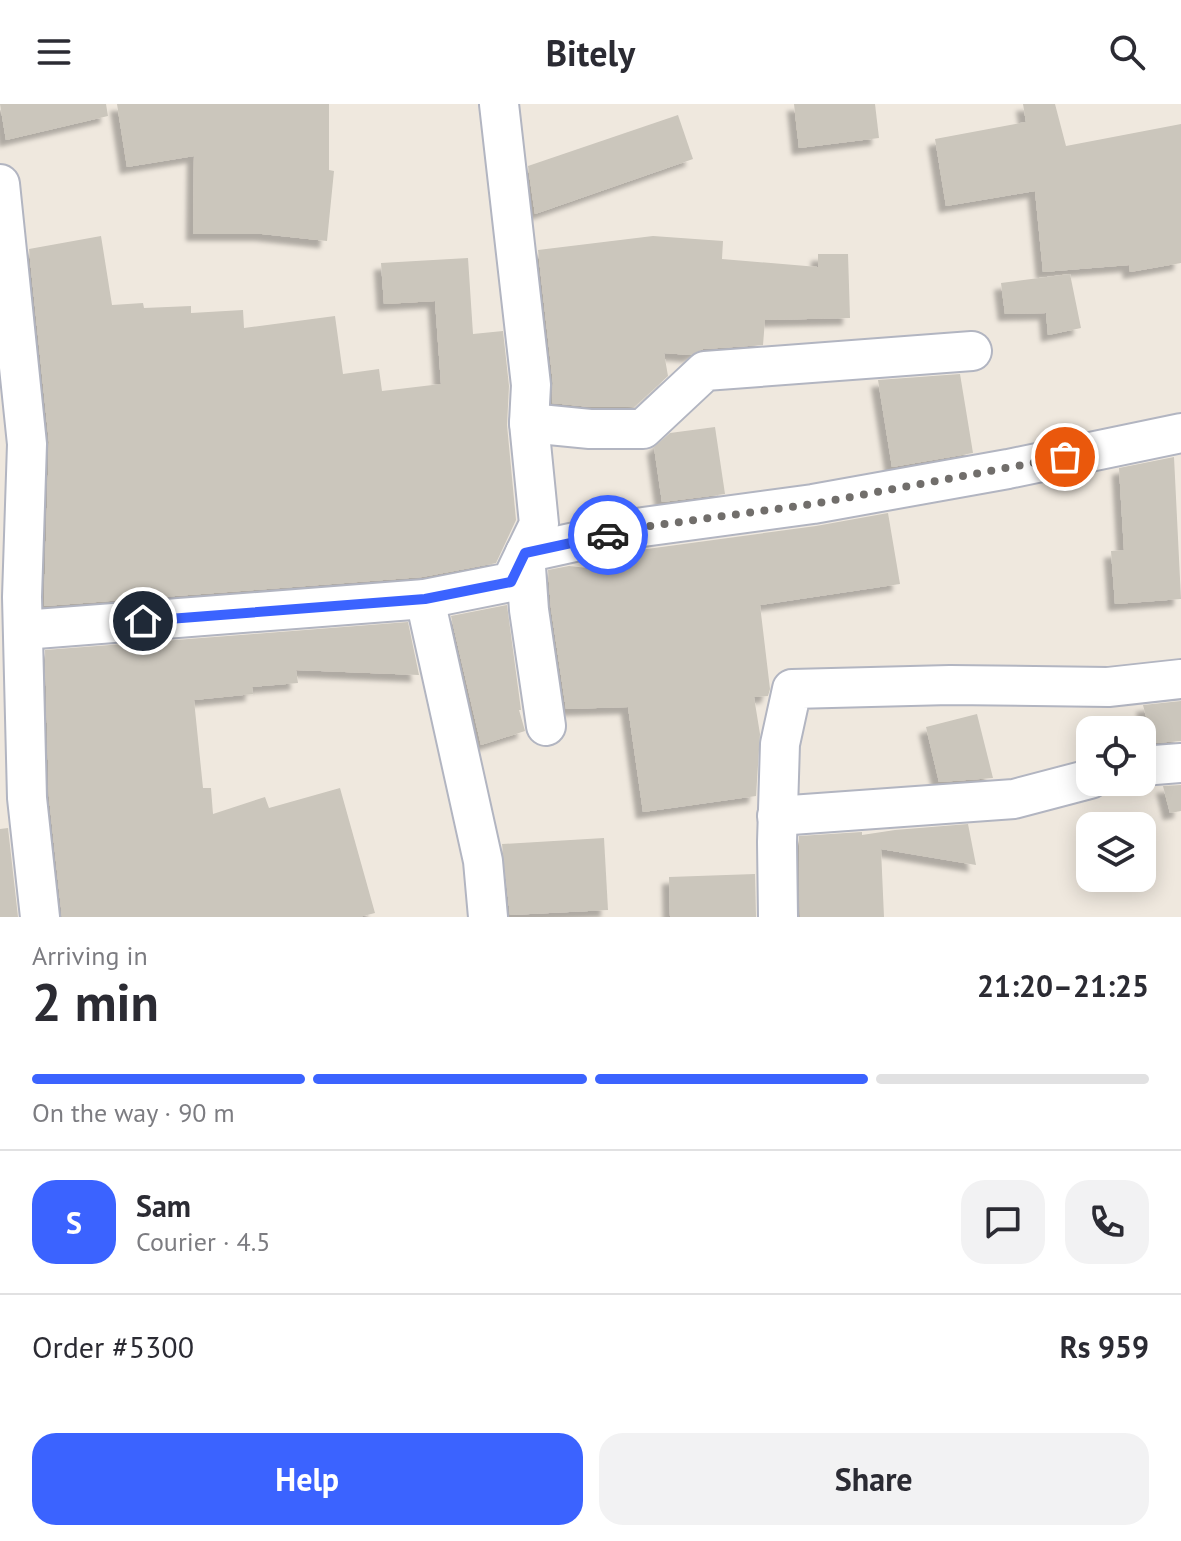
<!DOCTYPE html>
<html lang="en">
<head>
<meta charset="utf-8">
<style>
  :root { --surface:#fff; --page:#f2f2f3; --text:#2b2b33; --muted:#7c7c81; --line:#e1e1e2; --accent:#3b63ff }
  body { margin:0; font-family:"PT Sans",sans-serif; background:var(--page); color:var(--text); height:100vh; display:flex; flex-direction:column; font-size:30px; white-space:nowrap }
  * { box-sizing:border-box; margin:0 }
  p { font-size:26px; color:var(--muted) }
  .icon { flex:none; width:44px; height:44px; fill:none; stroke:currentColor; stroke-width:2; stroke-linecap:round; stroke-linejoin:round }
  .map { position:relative; height:813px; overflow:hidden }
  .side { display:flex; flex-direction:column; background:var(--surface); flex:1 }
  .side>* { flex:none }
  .fabs { position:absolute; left:1076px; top:612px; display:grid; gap:16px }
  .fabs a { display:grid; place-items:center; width:80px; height:80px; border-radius:16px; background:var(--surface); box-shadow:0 4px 20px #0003; font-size:40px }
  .pin { position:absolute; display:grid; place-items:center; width:68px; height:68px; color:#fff; margin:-34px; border:4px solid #fff; border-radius:50%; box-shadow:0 2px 8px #0007 }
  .courier { position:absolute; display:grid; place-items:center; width:80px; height:80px; margin:-40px; border:6px solid #3b63ff; border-radius:50%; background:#fff; color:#222; box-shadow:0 2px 10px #0007 }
  .overview em { font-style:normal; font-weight:600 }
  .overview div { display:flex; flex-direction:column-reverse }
  .overview { display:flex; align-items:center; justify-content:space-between; height:136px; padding:0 32px }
  h1 { font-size:52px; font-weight:600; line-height:60px }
  .bar { display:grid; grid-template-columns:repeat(4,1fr); gap:12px 8px; align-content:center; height:96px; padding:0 32px }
  .bar i { height:10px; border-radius:6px; background:var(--line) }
  .bar .selected { background:var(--accent) }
  .bar p { grid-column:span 4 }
  .line { display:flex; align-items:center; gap:20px; padding:0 32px; border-top:2px solid var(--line) }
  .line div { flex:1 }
  .round { display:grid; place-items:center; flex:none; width:84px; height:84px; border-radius:24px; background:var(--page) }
  .cta { display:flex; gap:16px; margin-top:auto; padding:16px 32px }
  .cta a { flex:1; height:92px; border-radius:24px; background:var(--accent); color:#fff; font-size:32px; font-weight:600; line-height:92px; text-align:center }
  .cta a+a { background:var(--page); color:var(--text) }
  header { display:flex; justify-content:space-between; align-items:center; height:104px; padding:0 32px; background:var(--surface); font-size:36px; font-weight:600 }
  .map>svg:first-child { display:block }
  .building { fill:#cbc6bc; filter:url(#shadow) }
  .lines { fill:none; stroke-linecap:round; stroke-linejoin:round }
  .minor-casing { stroke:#b2b5c1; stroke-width:42 }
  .minor { stroke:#fff; stroke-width:38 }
  .done { stroke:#716e6b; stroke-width:8; stroke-dasharray:0 14.4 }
  .route { stroke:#3b63ff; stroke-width:10 }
</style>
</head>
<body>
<header><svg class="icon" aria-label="menu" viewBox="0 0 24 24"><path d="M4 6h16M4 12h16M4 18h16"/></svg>Bitely<svg class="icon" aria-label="search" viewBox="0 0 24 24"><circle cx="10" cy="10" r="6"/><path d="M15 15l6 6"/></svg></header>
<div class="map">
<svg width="1181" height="813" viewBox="0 0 1181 813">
  <defs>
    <filter id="shadow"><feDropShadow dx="-7" dy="7" stdDeviation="2" flood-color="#0004"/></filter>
  </defs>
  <rect width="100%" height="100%" fill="#efe8de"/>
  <g class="building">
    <path d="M 0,0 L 106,0 L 108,12 L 6,36 Z"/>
    <path d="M 117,0 L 329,0 L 329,66 L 334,67 L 327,137 L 262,130 L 193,130 L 194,52 L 127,63 Z"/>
    <path d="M 794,0 L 875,0 L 879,34 L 799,44 Z"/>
    <path d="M 1023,0 L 1055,0 L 1066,42 L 1181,20 L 1181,159 L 1130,168 L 1129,161 L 1043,168 L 1035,87 L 946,102 L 935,35 L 1026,18 Z"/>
    <path d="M 678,11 L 693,55 L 535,110 L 528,62 Z"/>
    <path d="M 101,132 L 112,201 L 143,199 L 144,204 L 191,202 L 191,209 L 243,206 L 244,224 L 335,212 L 343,270 L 379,265 L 382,287 L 441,280 L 435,197 L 384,200 L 381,159 L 468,154 L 473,230 L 503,227 L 509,282 L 507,321 L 516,416 L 496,459 L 422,473 L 44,502 L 49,338 L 29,145 Z"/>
    <path d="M 653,132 L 723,137 L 722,155 L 818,163 L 818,150 L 848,150 L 850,214 L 765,216 L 763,241 L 703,245 L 690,251 L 664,249 L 668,272 L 634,303 L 591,303 L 552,299 L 553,279 L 538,146 Z"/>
    <path d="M 1070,170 L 1081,224 L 1048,231 L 1046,209 L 1005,210 L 1001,179 Z"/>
    <path d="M 960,270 L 973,349 L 892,363 L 878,276 Z"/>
    <path d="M 715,323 L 725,390 L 662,398 L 654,343 L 670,329 Z"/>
    <path d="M 1174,353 L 1181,495 L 1115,500 L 1111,447 L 1124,446 L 1119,364 Z"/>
    <path d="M 888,409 L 900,480 L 760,501 L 770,585 L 768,592 L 754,593 L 760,630 L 756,692 L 643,708 L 628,603 L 566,605 L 551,504 L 548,466 L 569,462 L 606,466 L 603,454 L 647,445 L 816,422 Z"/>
    <path d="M 507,501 L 521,606 L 519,606 L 525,627 L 481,641 L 451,512 Z"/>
    <path d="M 408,518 L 419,571 L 296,566 L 298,579 L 252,583 L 253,590 L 194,596 L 203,684 L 211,684 L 213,710 L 265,693 L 269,704 L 340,684 L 375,809 L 359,813 L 62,813 L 49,693 L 45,546 Z"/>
    <path d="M 1181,597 L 1181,637 L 1153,639 L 1143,601 Z"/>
    <path d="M 977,610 L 993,674 L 939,678 L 926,623 Z"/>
    <path d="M 1181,681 L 1181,707 L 1170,709 L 1163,682 Z"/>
    <path d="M 968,720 L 976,761 L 881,745 L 884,813 L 800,813 L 799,732 L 862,728 L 862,731 L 895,726 Z"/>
    <path d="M 8,724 L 18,813 L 0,813 L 0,725 Z"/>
    <path d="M 604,734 L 608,806 L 510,811 L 502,740 Z"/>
    <path d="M 755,770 L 756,813 L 670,813 L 669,773 Z"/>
  </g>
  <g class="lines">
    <g class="minor-casing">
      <g id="minor">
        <path d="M 0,80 L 27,340 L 22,493 L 27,694 L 40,813"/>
        <path d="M 529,319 L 590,325 L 643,325 L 705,267 L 972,247"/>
        <path d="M 425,495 L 483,757 L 488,813"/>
        <path d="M 23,526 L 425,495 L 511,478 L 539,420 L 529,319 L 531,281 L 499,0"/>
        <path d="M 546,622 L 529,506 L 525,449 L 643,423 L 813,400 L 1008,365 L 1181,329"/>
        <path d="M 1142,662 L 1181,659"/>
        <path d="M 777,712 L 1014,695 L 1090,675"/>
        <path d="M 778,813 L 777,738 L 780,640 L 792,585 L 950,581 L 1108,583 L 1181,575"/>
      </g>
    </g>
    <use href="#minor" class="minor"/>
  </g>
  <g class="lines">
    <path class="done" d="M 608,431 L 643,423 L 813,400 L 1065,353"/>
    <path class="route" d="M 143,517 L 425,495 L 511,478 L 525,449 L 608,431"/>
  </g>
</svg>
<div class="fabs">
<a><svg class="icon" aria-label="locate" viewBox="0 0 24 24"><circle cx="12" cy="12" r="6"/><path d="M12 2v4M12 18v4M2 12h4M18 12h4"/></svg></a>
<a><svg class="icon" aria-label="layers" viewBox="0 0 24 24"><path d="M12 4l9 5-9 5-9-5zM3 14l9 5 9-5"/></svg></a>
</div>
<div class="pin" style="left:1065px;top:353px;background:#ea580c"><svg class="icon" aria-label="bag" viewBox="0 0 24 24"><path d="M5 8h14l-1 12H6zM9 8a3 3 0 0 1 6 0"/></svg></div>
<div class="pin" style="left:143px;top:517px;background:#1f2937"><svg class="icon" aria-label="home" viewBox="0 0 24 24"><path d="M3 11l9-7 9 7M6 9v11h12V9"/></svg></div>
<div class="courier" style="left:608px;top:431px"><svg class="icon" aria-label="car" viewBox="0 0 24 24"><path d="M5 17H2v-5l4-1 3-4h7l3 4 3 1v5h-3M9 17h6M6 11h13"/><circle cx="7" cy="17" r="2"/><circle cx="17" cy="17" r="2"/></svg></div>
</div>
<section class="side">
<div class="overview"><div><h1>2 min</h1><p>Arriving in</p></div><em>21:20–21:25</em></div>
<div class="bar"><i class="selected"></i><i class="selected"></i><i class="selected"></i><i></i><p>On the way · 90 m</p></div>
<div class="line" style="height:144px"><b class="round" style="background:var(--accent);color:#fff">S</b><div><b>Sam</b><p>Courier · 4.5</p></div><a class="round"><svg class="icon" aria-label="chat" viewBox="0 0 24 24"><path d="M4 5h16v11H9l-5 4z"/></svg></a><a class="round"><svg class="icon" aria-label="phone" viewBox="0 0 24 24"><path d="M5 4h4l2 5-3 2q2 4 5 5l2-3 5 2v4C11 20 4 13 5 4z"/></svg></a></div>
<div class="line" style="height:104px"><div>Order #5300</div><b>Rs 959</b></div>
<div class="cta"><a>Help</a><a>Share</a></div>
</section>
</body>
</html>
